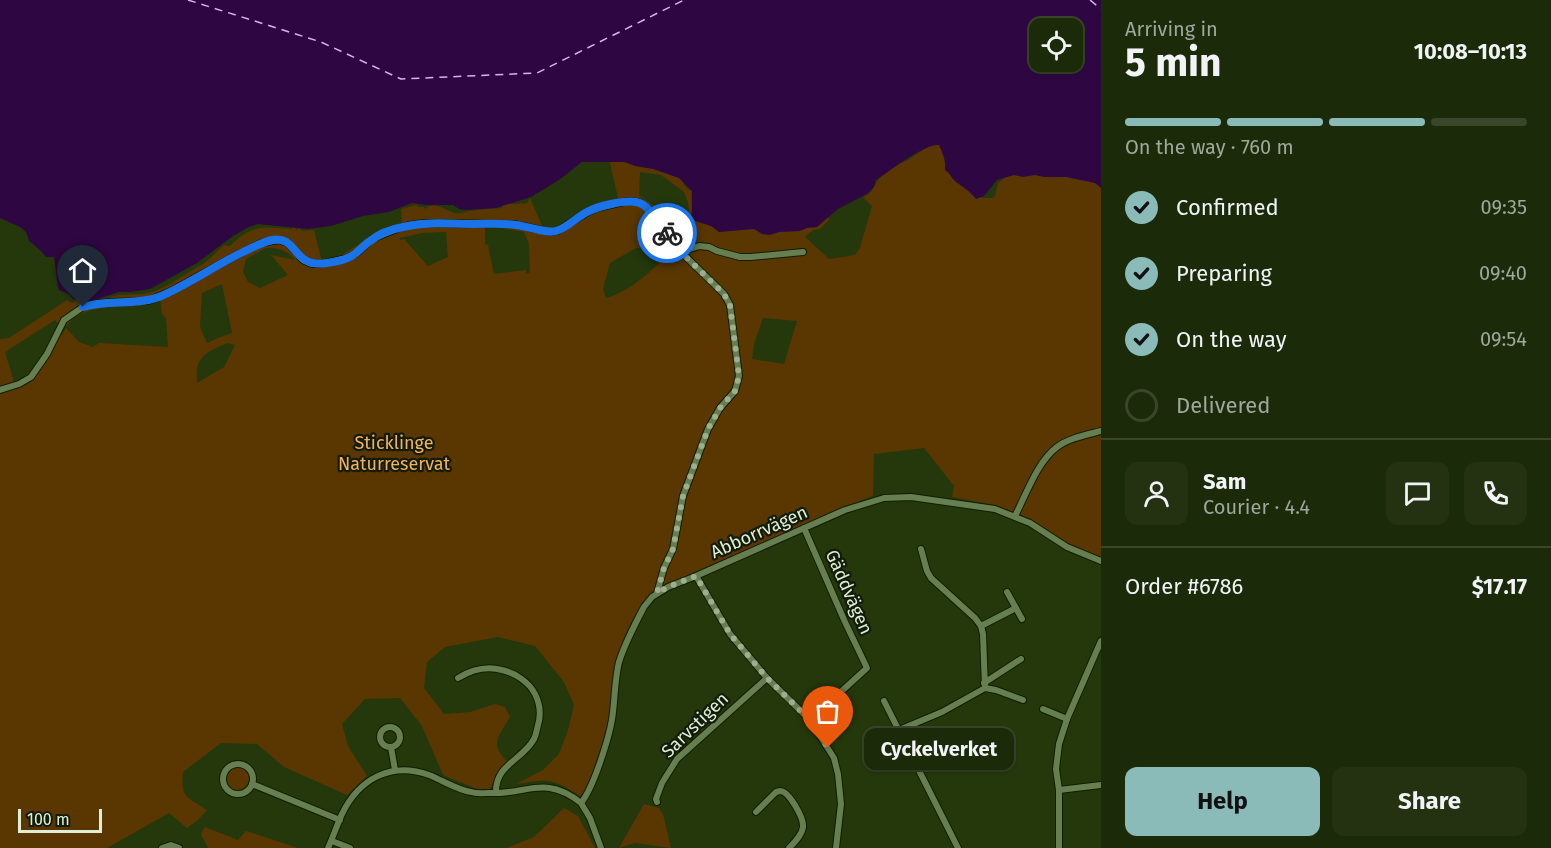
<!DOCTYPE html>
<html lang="en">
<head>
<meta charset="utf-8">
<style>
  :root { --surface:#1b2a09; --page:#243212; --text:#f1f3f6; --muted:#a0a79c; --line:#39462a; --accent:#8bbbb9 }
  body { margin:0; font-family:"Fira Sans",sans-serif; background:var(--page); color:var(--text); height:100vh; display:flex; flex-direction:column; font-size:22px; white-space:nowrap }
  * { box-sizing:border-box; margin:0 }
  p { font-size:20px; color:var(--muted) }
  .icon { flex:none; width:33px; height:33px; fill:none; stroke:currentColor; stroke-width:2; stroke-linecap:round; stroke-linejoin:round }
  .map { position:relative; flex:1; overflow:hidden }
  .sheet { display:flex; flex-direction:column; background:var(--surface); width:450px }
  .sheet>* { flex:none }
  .controls { position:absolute; left:1029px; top:18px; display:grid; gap:12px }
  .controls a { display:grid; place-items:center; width:54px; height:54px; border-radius:12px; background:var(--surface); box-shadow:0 2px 4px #0004,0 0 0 2px var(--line); font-size:30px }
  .scale { position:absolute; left:18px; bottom:15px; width:84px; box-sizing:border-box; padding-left:6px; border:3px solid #e1eed6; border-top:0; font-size:16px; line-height:21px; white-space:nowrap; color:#e1eed6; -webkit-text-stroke:4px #131c0a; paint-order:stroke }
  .pin { position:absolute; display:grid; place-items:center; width:51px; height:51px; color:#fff; margin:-62px -26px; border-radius:50% 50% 50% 0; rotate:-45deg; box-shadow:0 0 6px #0007 }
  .pin .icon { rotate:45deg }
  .courier { position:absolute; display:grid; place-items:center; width:60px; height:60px; margin:-30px; border:4px solid #1a73e8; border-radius:50%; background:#fff; color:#222; box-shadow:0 2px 8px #0007 }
  .bubble { position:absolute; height:42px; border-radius:12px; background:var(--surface); box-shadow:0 2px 4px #0004,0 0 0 2px var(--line); font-size:20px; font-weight:700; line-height:42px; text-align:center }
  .head em { font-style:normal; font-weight:700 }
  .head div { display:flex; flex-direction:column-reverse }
  .head { display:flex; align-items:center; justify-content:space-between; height:102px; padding:0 24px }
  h1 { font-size:39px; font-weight:700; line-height:45px }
  .bar { display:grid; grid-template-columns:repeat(4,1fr); gap:9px 6px; align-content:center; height:72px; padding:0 24px }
  .bar i { height:8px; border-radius:4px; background:var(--line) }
  .bar .active { background:var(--accent) }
  .bar p { grid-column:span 4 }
  .line { display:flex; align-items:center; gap:15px; padding:0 24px; border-top:2px solid var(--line) }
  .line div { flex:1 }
  .round { display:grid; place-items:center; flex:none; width:63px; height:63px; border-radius:12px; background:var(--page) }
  ol { padding:0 24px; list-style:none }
  li { display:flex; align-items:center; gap:18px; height:66px }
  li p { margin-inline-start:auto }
  li .icon { padding:6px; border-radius:50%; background:var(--accent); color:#111; stroke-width:4 }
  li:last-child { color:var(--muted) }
  li i { width:33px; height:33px; border:3px solid var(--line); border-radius:50% }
  .cta { display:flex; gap:12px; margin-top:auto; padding:12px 24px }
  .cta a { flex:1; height:69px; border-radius:12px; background:var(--accent); color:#111; font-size:24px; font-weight:700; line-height:69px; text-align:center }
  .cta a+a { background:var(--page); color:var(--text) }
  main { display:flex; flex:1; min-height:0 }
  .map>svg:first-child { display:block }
  .green { fill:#5a3701; fill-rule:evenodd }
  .water { fill:#2e0742; fill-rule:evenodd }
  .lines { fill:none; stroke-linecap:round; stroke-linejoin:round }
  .ferry { stroke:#d8b3f3; stroke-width:1.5; stroke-dasharray:8 6; stroke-linecap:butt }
  .street-casing { stroke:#0f1e00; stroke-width:8 }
  .street { stroke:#677e51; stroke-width:6 }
  .done { stroke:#9fae8f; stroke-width:6; stroke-dasharray:0 10.8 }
  .route { stroke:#1a73e8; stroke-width:8 }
  .labels { text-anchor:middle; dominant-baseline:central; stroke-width:4.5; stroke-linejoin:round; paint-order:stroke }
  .park-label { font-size:18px; fill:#f4b15b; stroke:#131c0a }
  .street-label { font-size:18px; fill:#e1eed6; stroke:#131c0a }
</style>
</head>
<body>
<main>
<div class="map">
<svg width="1101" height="848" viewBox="0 0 1101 848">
  <rect width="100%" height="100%" fill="#24380c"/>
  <g class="green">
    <path d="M 937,141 L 982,198 L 992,198 L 995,196 L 998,183 L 1010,174 L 1060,173 L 1101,183 L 1101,557 L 1071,545 L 1030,519 L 999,506 L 952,497 L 954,486 L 924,448 L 874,454 L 873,496 L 841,508 L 655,590 C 631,612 617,650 612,682 C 611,696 611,710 608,723 C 604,746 594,768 586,790 L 580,796 C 552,778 548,779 516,784 L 543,770 L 559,754 L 568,730 L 574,705 L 564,682 L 535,646 L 498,637 L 445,647 L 427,662 L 424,688 L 444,714 L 470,712 L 495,704 L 505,707 L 510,717 C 498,738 489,744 508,762 L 498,773 L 490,789 L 477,789 L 443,775 L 422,726 L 400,698 L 365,699 L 342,724 L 348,746 L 367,776 L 347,795 L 284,767 L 257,744 L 221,743 L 183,772 C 180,798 187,797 207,810 L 198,820 L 187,828 L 169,813 L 107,848 L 0,848 L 0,339 L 9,338 L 67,300 L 72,303 L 78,299 L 79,302 L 85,304 L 118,295 L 144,294 L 155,291 L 168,285 L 206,262 L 224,245 L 230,246 C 252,224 262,227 291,229 L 295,227 L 295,229 L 297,230 L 299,228 L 302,231 L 314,230 L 322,262 L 343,254 L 371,237 L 402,224 L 401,209 L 416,205 L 418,207 L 424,207 L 425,209 C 435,200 445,211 455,213 C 460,214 465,212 470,211 C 481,209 492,209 502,208 L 504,204 C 510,203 515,205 522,203 L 523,204 L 527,203 L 530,198 L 542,226 L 558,228 L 585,211 L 619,202 L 609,159 L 622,161 L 626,163 L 630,160 L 679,176 L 684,182 L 683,184 L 689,190 L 695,192 L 698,212 L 829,218 L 830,219 L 820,229 L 813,230 L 805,237 L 829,259 L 855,255 L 860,248 L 872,206 L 863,197 L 870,193 L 879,179 L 889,168 L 908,160 L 929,146 L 932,146 ZM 640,172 L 661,175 L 684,192 L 688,203 L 690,220 L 679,222 L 639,196 ZM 485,228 L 502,228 L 524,232 L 529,244 L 530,273 L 526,274 L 526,270 L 494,274 L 488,245 L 485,244 ZM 446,232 L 448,257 L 428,266 L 404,239 L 400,240 L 400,238 L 423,233 ZM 266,248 C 278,248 287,250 295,260 L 271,255 L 288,275 L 260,288 L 248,282 L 243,272 L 246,259 ZM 636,248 L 656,248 L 663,259 C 649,274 626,293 606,298 L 603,289 L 610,263 ZM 222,284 L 232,333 L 218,338 L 207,343 L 200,327 L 202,293 ZM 160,298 L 162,314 L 166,318 L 168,347 L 99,343 L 93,347 L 79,342 L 66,328 L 62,335 L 60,335 C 73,310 97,307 123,306 C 129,306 136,307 142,305 C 148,304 154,300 160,298 ZM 763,318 L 797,321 L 784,364 L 752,359 L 754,344 ZM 55,320 L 59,324 C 47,347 40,371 14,382 L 5,352 ZM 228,343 L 235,345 L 224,367 L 197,383 C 197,377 196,368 199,362 C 204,352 218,347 228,343 Z"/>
    <circle cx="237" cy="778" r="12"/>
    <path d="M 644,804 L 659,808 L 663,814 L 671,848 L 635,843 L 619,848 Z"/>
    <path d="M 564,808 L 578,816 L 595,848 L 507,848 L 534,837 Z"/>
    <path d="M 205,827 L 238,840 L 246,831 L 298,848 L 208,848 L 201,834 Z"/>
  </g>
  <path class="water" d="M 0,0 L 1101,0 L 1101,188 L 1095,183 L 1066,177 L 1044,177 L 1035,175 L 1023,177 L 1014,175 L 997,180 L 984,196 L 976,199 C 969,190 964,188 956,182 C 951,178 951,174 945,170 C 946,161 943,154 939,145 C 925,143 890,171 876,180 L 874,187 L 867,194 L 838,209 L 817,227 L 807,228 L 800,231 L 779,232 L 770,235 L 762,234 L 754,229 L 719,232 L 711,226 L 695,221 L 691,217 C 693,208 691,200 692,191 L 679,178 L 653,169 L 635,166 L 625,162 L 582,162 L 559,180 L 531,197 L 496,208 L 466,210 L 459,209 L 453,205 L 426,205 L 412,203 L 389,212 L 363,216 L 331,226 L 308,229 L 258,224 L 249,227 L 233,236 L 197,263 L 150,289 L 130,292 L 119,292 L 85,303 L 73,299 L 70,295 L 59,290 C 56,280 56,267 54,257 L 46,257 L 41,251 L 29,241 L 26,232 L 20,227 L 0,218 ZM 1072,28 L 1072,62 L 1040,62 L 1040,28 Z"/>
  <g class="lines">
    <g class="ferry">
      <path d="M 188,0 L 321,42 L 401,79 L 537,73 L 684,0"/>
      <path d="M 1090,0 L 1101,9"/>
    </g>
    <g class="street-casing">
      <g id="street">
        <path d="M 681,252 L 699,246 L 709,247 L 717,251 L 740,257 L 751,257 L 803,252"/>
        <path d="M 0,390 L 19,384 L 31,377 L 47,354 L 64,320 L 83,307 L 92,304 L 110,302 L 148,301 L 157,297 L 171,291 L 231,258 L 261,243 L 279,240 L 288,243 L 303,260 L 312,264 L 325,263 L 347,258 L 358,252 L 372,239 L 399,228 L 409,225 L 424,223 L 514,224 L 550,232 L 557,231 L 588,212 L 597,208 L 628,201 L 639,202 L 649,209 L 683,254 L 724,294 L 730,305 L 739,376 L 735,391 L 720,408 L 708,429 L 683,496 L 673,549 L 664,568 L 657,593"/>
        <path d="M 1015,516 C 1026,495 1037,462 1057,447 C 1069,438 1086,435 1101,431"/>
        <path d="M 804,528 L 845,622 L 867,668 L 810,720"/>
        <path d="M 696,576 L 730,634 L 767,678 L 810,720 L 834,758 L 838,774 L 841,804 L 836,848"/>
        <path d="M 1007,592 L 1022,619"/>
        <path d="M 981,626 L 1016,608"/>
        <path d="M 458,678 C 471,670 487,666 502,670 C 515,673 529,682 535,694 C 540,704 541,715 538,725 C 537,729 536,735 534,739 C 522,761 495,764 496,793"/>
        <path d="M 984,683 L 1021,659"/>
        <path d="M 985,688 L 996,690 L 1023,700"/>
        <path d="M 884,701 L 958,848"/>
        <path d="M 1043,709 L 1067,719"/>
        <circle cx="390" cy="737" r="10"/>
        <path d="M 899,730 L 942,712 L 985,688 L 983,634 L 981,626 L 975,618 L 931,578 L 927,571 L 921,549"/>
        <path d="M 391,747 L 395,770"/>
        <circle cx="238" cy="779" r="15"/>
        <path d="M 252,784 L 340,820"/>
        <path d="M 1059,790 L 1101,785"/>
        <path d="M 657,802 L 656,799 L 662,783 L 677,759 L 767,678"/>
        <path d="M 756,812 L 776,792 C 777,792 778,791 780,791 C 789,791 804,818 803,827 C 802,835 795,842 789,848"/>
        <path d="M 332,841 L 350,848"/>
        <path d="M 162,848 L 171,845 L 179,848"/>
        <path d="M 328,848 C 333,837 337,825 342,814 C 359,779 391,761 429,775 C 442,780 457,790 471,792 C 477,794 483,793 489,793 C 527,795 545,774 581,803"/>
        <path d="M 601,848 L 590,818 L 581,803 C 594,787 611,733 613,712 C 615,695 615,678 619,662 C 625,643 635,624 644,607 L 652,597 L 668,587 L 696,576 L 845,510 L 884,498 L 911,497 L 995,509 L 1030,523 L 1067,547 L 1101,561"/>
        <path d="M 1059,848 L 1059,790 L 1056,769 L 1059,744 L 1067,719 L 1101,641"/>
      </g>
    </g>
    <use href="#street" class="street"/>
  </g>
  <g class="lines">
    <path class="done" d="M 667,233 L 683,254 L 724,294 L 730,305 L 739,376 L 735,391 L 720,408 L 708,429 L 683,496 L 673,549 L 664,568 L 657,593 L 668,587 L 696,576 L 730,634 L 767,678 L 810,720 L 828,748"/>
    <path class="route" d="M 83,307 C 108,299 134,306 159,297 C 188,285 214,266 243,252 C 252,248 262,242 272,240 C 292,237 292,252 305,260 C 311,264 320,264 327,263 C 336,262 349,259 356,253 C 361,249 365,244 370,241 C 379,234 392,229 403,227 C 427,221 451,224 475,224 C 489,224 503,223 516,225 C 527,226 546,234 556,231 C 567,228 577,217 587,212 C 598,206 623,200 636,202 C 649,204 659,223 667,233"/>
  </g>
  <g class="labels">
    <g class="park-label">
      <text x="394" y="443">Sticklinge<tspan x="394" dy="21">Naturreservat</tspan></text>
    </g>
    <g class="street-label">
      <text transform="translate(759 532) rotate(-24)">Abborrvägen</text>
      <text transform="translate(849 592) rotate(66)">Gäddvägen</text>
      <text transform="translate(695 725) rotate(-44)">Sarvstigen</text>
    </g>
  </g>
</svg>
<div class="controls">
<a><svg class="icon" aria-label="locate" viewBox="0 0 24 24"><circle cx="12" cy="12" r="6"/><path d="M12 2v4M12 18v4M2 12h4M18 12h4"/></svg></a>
</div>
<div class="scale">100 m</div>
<div class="pin" style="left:828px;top:748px;background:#ea580c"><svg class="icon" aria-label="bag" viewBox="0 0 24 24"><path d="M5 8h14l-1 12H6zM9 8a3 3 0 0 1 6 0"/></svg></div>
<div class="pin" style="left:83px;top:307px;background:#1f2937"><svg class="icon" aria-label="home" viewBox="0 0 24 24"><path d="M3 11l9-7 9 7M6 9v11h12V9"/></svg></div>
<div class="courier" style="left:667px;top:233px"><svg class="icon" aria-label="bike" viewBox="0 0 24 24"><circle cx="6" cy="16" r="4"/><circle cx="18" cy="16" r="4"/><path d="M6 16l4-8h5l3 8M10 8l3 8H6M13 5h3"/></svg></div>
<div class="bubble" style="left:864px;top:728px;width:150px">Cyckelverket</div>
</div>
<section class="sheet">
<div class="head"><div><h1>5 min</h1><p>Arriving in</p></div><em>10:08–10:13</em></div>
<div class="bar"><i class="active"></i><i class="active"></i><i class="active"></i><i></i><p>On the way · 760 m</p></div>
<ol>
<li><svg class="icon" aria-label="check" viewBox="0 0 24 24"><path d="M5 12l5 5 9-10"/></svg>Confirmed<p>09:35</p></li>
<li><svg class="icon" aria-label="check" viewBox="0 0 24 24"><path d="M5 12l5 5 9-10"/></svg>Preparing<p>09:40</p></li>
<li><svg class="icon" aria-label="check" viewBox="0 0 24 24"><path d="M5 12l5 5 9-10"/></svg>On the way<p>09:54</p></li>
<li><i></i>Delivered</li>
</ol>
<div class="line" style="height:108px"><a class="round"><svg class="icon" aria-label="person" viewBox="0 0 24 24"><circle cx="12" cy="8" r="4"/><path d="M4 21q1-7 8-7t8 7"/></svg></a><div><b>Sam</b><p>Courier · 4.4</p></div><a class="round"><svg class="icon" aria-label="chat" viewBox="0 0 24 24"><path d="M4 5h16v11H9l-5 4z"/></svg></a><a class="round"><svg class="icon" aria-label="phone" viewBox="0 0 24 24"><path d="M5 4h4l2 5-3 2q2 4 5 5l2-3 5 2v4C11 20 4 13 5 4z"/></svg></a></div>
<div class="line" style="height:78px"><div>Order #6786</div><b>$17.17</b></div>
<div class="cta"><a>Help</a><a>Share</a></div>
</section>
</main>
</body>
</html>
